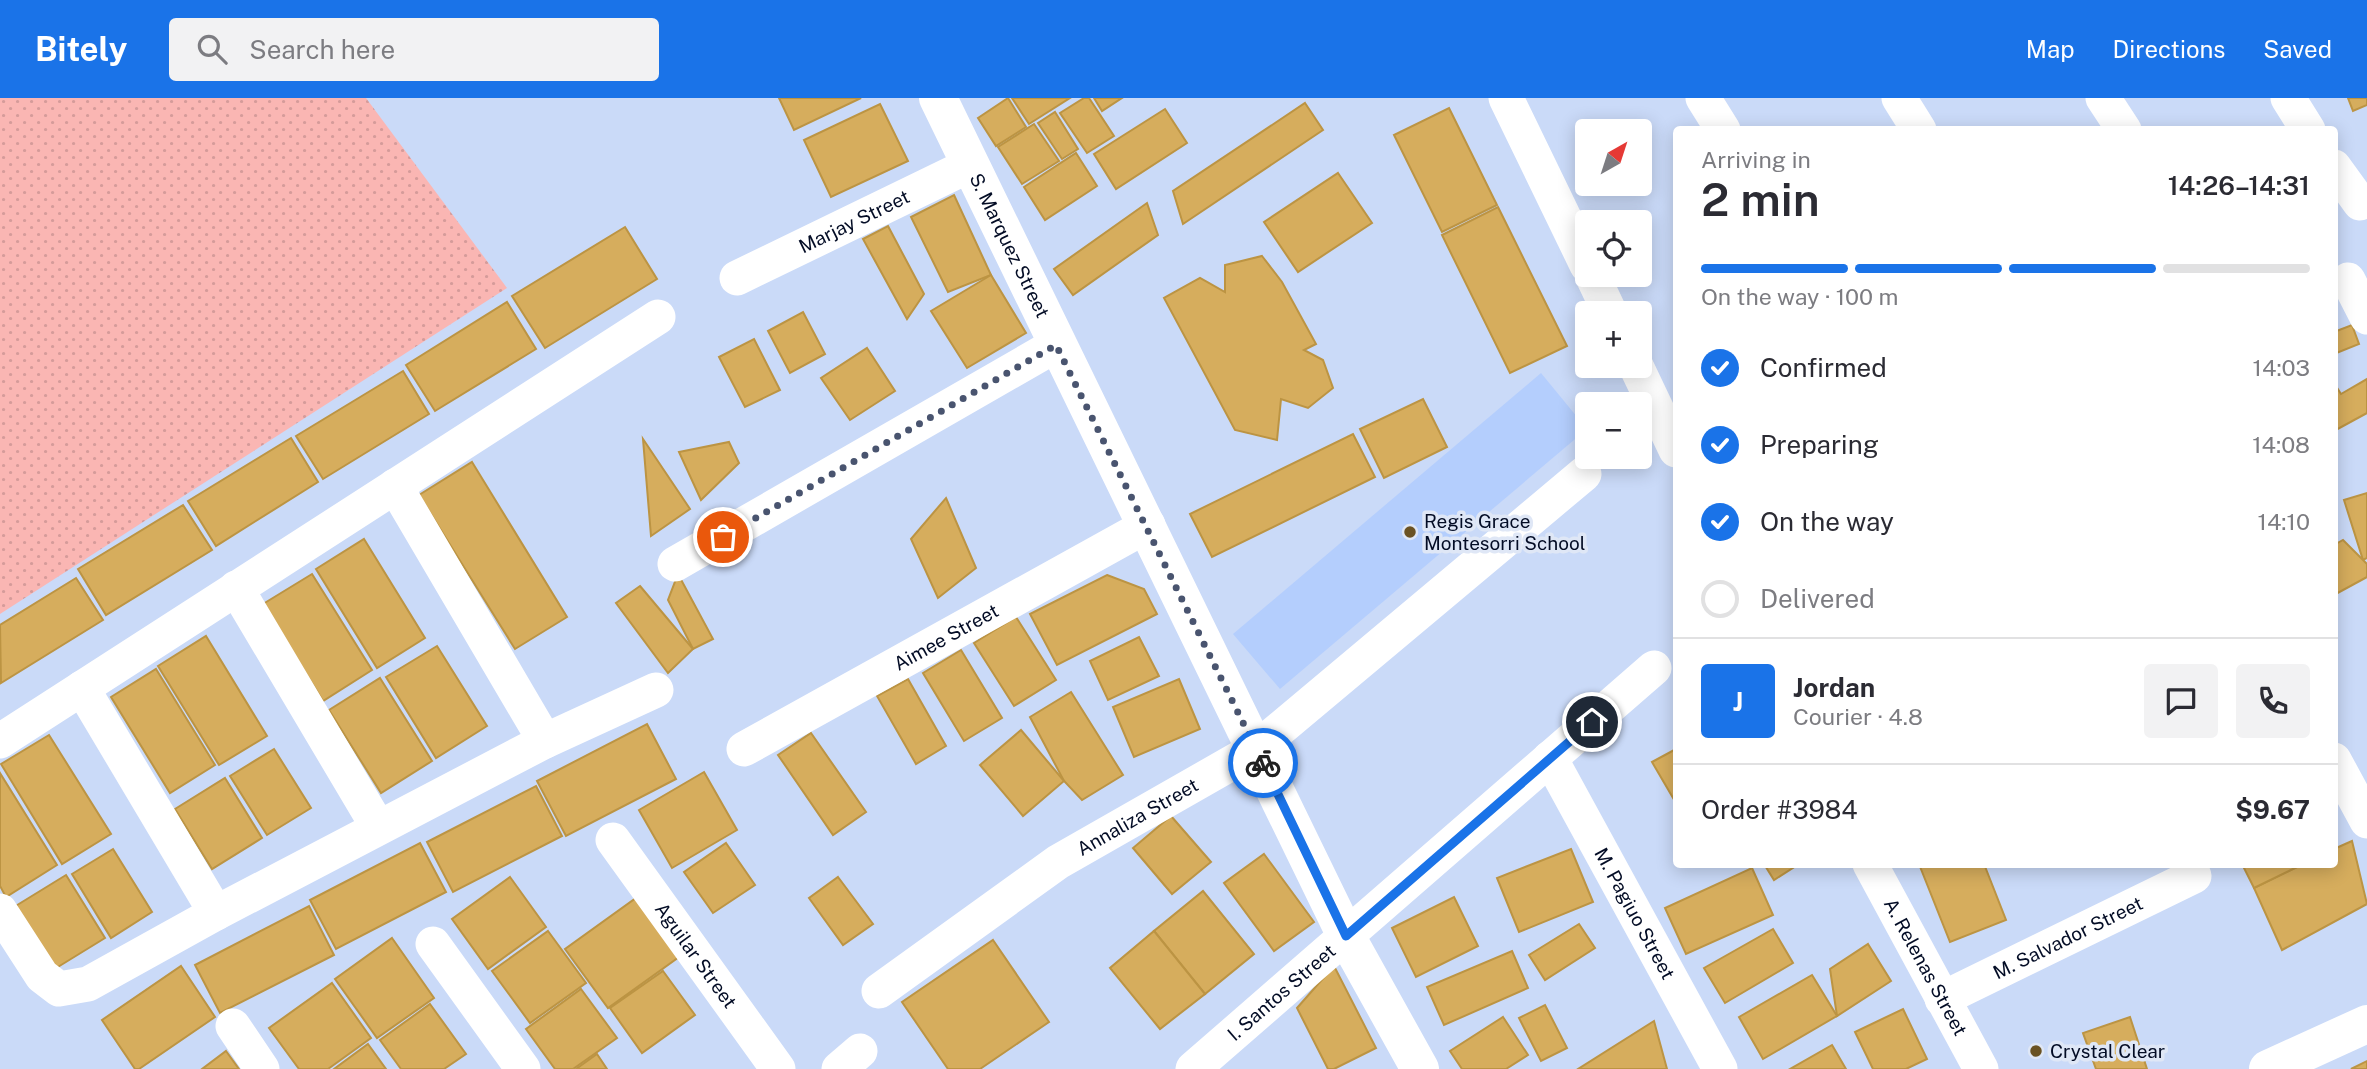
<!DOCTYPE html>
<html lang="en">
<head>
<meta charset="utf-8">
<style>
  :root { --surface:#fff; --page:#f2f2f3; --text:#2b2b33; --muted:#7c7c81; --line:#e1e1e2; --accent:#1a73e8 }
  body { margin:0; font-family:"Public Sans",sans-serif; background:var(--page); color:var(--text); height:100vh; display:flex; flex-direction:column; font-size:26px; white-space:nowrap }
  * { box-sizing:border-box; margin:0 }
  p { font-size:23px; color:var(--muted) }
  .icon { flex:none; width:38px; height:38px; fill:none; stroke:currentColor; stroke-width:2; stroke-linecap:round; stroke-linejoin:round }
  .map { position:relative; flex:1; overflow:hidden }
  .sheet { position:absolute; left:1673px; top:28px; width:665px; height:742px; display:flex; flex-direction:column; background:var(--surface); border-radius:7px; box-shadow:0 4px 18px #0003 }
  .sheet>* { flex:none }
  .needle { width:46px; rotate:39deg }
  .fabs { position:absolute; left:1575px; top:21px; display:grid; gap:14px }
  .fabs a { display:grid; place-items:center; width:77px; height:77px; border-radius:7px; background:var(--surface); box-shadow:0 4px 18px #0003; font-size:35px }
  .pin { position:absolute; display:grid; place-items:center; width:60px; height:60px; color:#fff; margin:-30px; border:4px solid #fff; border-radius:50%; box-shadow:0 2px 7px #0007 }
  .courier { position:absolute; display:grid; place-items:center; width:70px; height:70px; margin:-35px; border:5px solid #1a73e8; border-radius:50%; background:#fff; color:#222; box-shadow:0 2px 9px #0007 }
  .overview em { font-style:normal; font-weight:600 }
  .overview div { display:flex; flex-direction:column-reverse }
  .overview { display:flex; align-items:center; justify-content:space-between; height:119px; padding:0 28px }
  h1 { font-size:46px; font-weight:600; line-height:52px }
  .bar { display:grid; grid-template-columns:repeat(4,1fr); gap:10px 7px; align-content:center; height:84px; padding:0 28px }
  .bar i { height:9px; border-radius:5px; background:var(--line) }
  .bar .current { background:var(--accent) }
  .bar p { grid-column:span 4 }
  .line { display:flex; align-items:center; gap:18px; padding:0 28px; border-top:2px solid var(--line) }
  .line div { flex:1 }
  .round { display:grid; place-items:center; flex:none; width:74px; height:74px; border-radius:7px; background:var(--page) }
  ol { padding:0 28px; list-style:none }
  li { display:flex; align-items:center; gap:21px; height:77px }
  li p { margin-inline-start:auto }
  li .icon { padding:7px; border-radius:50%; background:var(--accent); color:#fff; stroke-width:4 }
  li:last-child { color:var(--muted) }
  li i { width:38px; height:38px; border:4px solid var(--line); border-radius:50% }
  header { display:flex; align-items:center; gap:42px; box-sizing:border-box; height:98px; padding:0 35px; background:var(--accent); color:#fff }
  header strong { font-size:33px }
  nav { display:flex; gap:38px; margin-inline-start:auto; font-size:24px }
  .search { width:490px; height:63px; background:var(--page); display:flex; align-items:center; gap:18px; box-sizing:border-box; padding:0 24px; border-radius:7px; color:var(--muted); font-size:26px }
  .map>svg:first-child { display:block }
  .built { fill:#b4cefd }
  .grass { fill:url(#grass-dots) }
  .building { fill:#d6ad5d; stroke:#bc9443; stroke-width:2 }
  .lines { fill:none; stroke-linecap:round; stroke-linejoin:round }
  .minor { stroke:#fff; stroke-width:35 }
  .tertiary { stroke:#fff; stroke-width:38 }
  .done { stroke:#49546f; stroke-width:7; stroke-dasharray:0 12.6 }
  .route { stroke:#1a73e8; stroke-width:9 }
  .poi-dot { fill:#6a5223; stroke:#dfe7f6; stroke-width:2.5 }
  .labels { text-anchor:middle; dominant-baseline:central; stroke-width:7; stroke-linejoin:round; paint-order:stroke }
  .street-label { font-size:19px; fill:#030c25; stroke:#dfe7f6 }
  .poi-label { font-size:19px; fill:#030c25; stroke:#dfe7f6; text-anchor:start }
</style>
</head>
<body>
<header>
<strong>Bitely</strong>
<div class="search"><svg class="icon" aria-label="search" viewBox="0 0 24 24"><circle cx="10" cy="10" r="6"/><path d="M15 15l6 6"/></svg>Search here</div>
<nav><a>Map</a><a>Directions</a><a>Saved</a></nav>
</header>
<div class="map">
<svg width="2367" height="971" viewBox="0 0 2367 971">
  <defs>
    <pattern id="grass-dots" width="8" height="8" patternUnits="userSpaceOnUse" patternTransform="scale(1.75)"><rect width="8" height="8" fill="#fab6b3"/><path d="M2 2h.1M6 6h.1" fill="none" stroke="#d59b9a" stroke-width="1.8" stroke-linecap="round"/></pattern>
  </defs>
  <rect width="100%" height="100%" fill="#cadaf8"/>
  <path class="built" d="M 1541,275 L 1587,331 L 1280,591 L 1233,536 Z"/>
  <path class="grass" d="M 0,0 L 366,0 L 507,190 L 0,516 Z"/>
  <g class="building">
    <path d="M 779,0 L 861,0 L 794,32 Z"/>
    <path d="M 1008,0 L 1026,29 L 996,48 L 978,20 Z"/>
    <path d="M 1012,0 L 1070,0 L 1029,26 Z"/>
    <path d="M 1084,0 L 1089,0 L 1114,38 L 1087,55 L 1060,15 Z"/>
    <path d="M 1094,0 L 1122,0 L 1102,13 Z"/>
    <path d="M 2348,0 L 2367,0 L 2367,7 L 2353,13 Z"/>
    <path d="M 1305,5 L 1323,32 L 1183,126 L 1173,93 Z"/>
    <path d="M 880,6 L 908,63 L 831,99 L 804,42 Z"/>
    <path d="M 1449,10 L 1497,107 L 1442,134 L 1394,37 Z"/>
    <path d="M 1165,11 L 1187,45 L 1116,91 L 1094,56 Z"/>
    <path d="M 1055,14 L 1078,51 L 1062,61 L 1038,25 Z"/>
    <path d="M 1034,26 L 1059,63 L 1022,86 L 998,49 Z"/>
    <path d="M 1076,55 L 1097,88 L 1045,122 L 1024,89 Z"/>
    <path d="M 1338,75 L 1372,125 L 1298,174 L 1264,124 Z"/>
    <path d="M 954,97 L 991,177 L 948,194 L 911,119 Z"/>
    <path d="M 1147,105 L 1158,137 L 1073,197 L 1054,171 Z"/>
    <path d="M 1498,109 L 1567,248 L 1510,275 L 1442,137 Z"/>
    <path d="M 888,128 L 924,196 L 907,221 L 863,141 Z"/>
    <path d="M 625,129 L 657,181 L 545,250 L 512,198 Z"/>
    <path d="M 1262,158 L 1282,184 L 1316,246 L 1304,252 L 1323,262 L 1333,290 L 1308,310 L 1281,301 L 1277,342 L 1235,332 L 1164,200 L 1200,180 L 1225,194 L 1225,167 Z"/>
    <path d="M 991,177 L 1026,235 L 967,270 L 931,213 Z"/>
    <path d="M 507,204 L 536,251 L 435,313 L 406,267 Z"/>
    <path d="M 803,214 L 825,256 L 790,275 L 768,233 Z"/>
    <path d="M 2352,227 L 2359,246 L 2334,256 L 2334,234 Z"/>
    <path d="M 754,241 L 780,292 L 745,309 L 719,259 Z"/>
    <path d="M 867,250 L 895,293 L 850,322 L 821,280 Z"/>
    <path d="M 403,273 L 429,316 L 323,381 L 296,338 Z"/>
    <path d="M 2367,281 L 2367,315 L 2334,333 L 2334,285 L 2341,296 Z"/>
    <path d="M 1423,301 L 1447,349 L 1384,380 L 1360,331 Z"/>
    <path d="M 1353,336 L 1375,379 L 1212,459 L 1190,416 Z"/>
    <path d="M 291,340 L 318,384 L 216,448 L 188,403 Z"/>
    <path d="M 643,341 L 690,411 L 651,438 Z"/>
    <path d="M 729,344 L 739,365 L 701,402 L 679,354 Z"/>
    <path d="M 472,364 L 567,519 L 515,551 L 419,397 Z"/>
    <path d="M 2367,395 L 2367,460 L 2363,462 L 2344,402 Z"/>
    <path d="M 946,400 L 976,470 L 938,500 L 911,441 Z"/>
    <path d="M 183,407 L 212,452 L 106,517 L 78,471 Z"/>
    <path d="M 364,441 L 425,540 L 377,570 L 316,471 Z"/>
    <path d="M 2343,442 L 2367,466 L 2367,479 L 2334,497 L 2334,447 Z"/>
    <path d="M 312,476 L 372,572 L 323,603 L 263,506 Z"/>
    <path d="M 678,476 L 713,541 L 693,551 L 668,502 Z"/>
    <path d="M 1107,477 L 1144,491 L 1157,516 L 1057,567 L 1030,516 Z"/>
    <path d="M 76,480 L 103,522 L 1,585 L 0,527 Z"/>
    <path d="M 640,488 L 693,551 L 668,575 L 616,505 Z"/>
    <path d="M 1016,519 L 1056,582 L 1014,608 L 974,545 Z"/>
    <path d="M 206,538 L 267,638 L 219,667 L 158,568 Z"/>
    <path d="M 1139,539 L 1159,578 L 1108,602 L 1090,563 Z"/>
    <path d="M 437,548 L 487,628 L 436,660 L 386,579 Z"/>
    <path d="M 961,552 L 1002,620 L 964,643 L 923,575 Z"/>
    <path d="M 156,571 L 215,667 L 170,695 L 111,599 Z"/>
    <path d="M 380,580 L 432,663 L 381,695 L 329,612 Z"/>
    <path d="M 908,581 L 946,648 L 916,666 L 877,598 Z"/>
    <path d="M 1179,581 L 1200,631 L 1134,659 L 1113,609 Z"/>
    <path d="M 1071,594 L 1123,677 L 1082,702 L 1064,683 L 1030,619 Z"/>
    <path d="M 647,626 L 676,681 L 566,738 L 537,683 Z"/>
    <path d="M 1021,632 L 1064,683 L 1023,718 L 980,667 Z"/>
    <path d="M 811,635 L 866,714 L 833,737 L 778,657 Z"/>
    <path d="M 49,637 L 111,736 L 62,766 L 1,666 Z"/>
    <path d="M 274,651 L 311,710 L 267,737 L 230,678 Z"/>
    <path d="M 1676,651 L 1676,705 L 1652,664 Z"/>
    <path d="M 704,674 L 737,732 L 672,770 L 639,712 Z"/>
    <path d="M 0,675 L 57,767 L 6,799 L 0,788 Z"/>
    <path d="M 225,680 L 262,740 L 212,771 L 175,711 Z"/>
    <path d="M 536,688 L 562,738 L 453,794 L 427,744 Z"/>
    <path d="M 1171,718 L 1211,764 L 1172,796 L 1133,750 Z"/>
    <path d="M 2352,743 L 2367,806 L 2282,852 L 2254,790 L 2303,766 L 2334,766 L 2334,751 Z"/>
    <path d="M 420,745 L 446,794 L 336,851 L 310,802 Z"/>
    <path d="M 726,745 L 755,787 L 713,815 L 684,774 Z"/>
    <path d="M 113,751 L 152,814 L 111,840 L 72,776 Z"/>
    <path d="M 1571,751 L 1593,804 L 1519,834 L 1497,780 Z"/>
    <path d="M 1264,756 L 1314,824 L 1274,853 L 1224,785 Z"/>
    <path d="M 1764,766 L 1799,766 L 1774,782 Z"/>
    <path d="M 1919,766 L 1984,766 L 2006,822 L 1950,844 Z"/>
    <path d="M 2242,766 L 2303,766 L 2254,790 Z"/>
    <path d="M 1752,770 L 1773,817 L 1686,856 L 1665,810 Z"/>
    <path d="M 66,777 L 105,840 L 53,872 L 14,809 Z"/>
    <path d="M 510,779 L 546,829 L 488,871 L 452,821 Z"/>
    <path d="M 838,779 L 873,826 L 843,847 L 809,800 Z"/>
    <path d="M 1203,793 L 1254,856 L 1205,896 L 1154,833 Z"/>
    <path d="M 1454,799 L 1478,848 L 1416,879 L 1392,830 Z"/>
    <path d="M 636,800 L 679,859 L 608,910 L 565,851 Z"/>
    <path d="M 309,808 L 334,857 L 220,915 L 195,867 Z"/>
    <path d="M 1579,826 L 1595,850 L 1545,882 L 1529,857 Z"/>
    <path d="M 1773,831 L 1793,865 L 1725,905 L 1704,870 Z"/>
    <path d="M 548,833 L 586,885 L 530,925 L 492,873 Z"/>
    <path d="M 1154,833 L 1205,896 L 1160,931 L 1110,870 Z"/>
    <path d="M 392,840 L 434,900 L 377,940 L 335,881 Z"/>
    <path d="M 993,842 L 1049,924 L 980,971 L 948,971 L 902,904 Z"/>
    <path d="M 1868,846 L 1891,883 L 1837,918 L 1830,871 Z"/>
    <path d="M 1512,853 L 1528,890 L 1444,927 L 1427,889 Z"/>
    <path d="M 181,868 L 215,919 L 139,971 L 135,971 L 102,922 Z"/>
    <path d="M 1334,868 L 1376,950 L 1334,971 L 1328,971 L 1297,910 Z"/>
    <path d="M 663,873 L 695,917 L 642,955 L 610,910 Z"/>
    <path d="M 1812,877 L 1837,918 L 1763,961 L 1739,919 Z"/>
    <path d="M 332,885 L 371,940 L 328,971 L 299,971 L 269,930 Z"/>
    <path d="M 581,891 L 617,940 L 573,971 L 555,971 L 526,931 Z"/>
    <path d="M 430,906 L 466,956 L 444,971 L 401,971 L 380,942 Z"/>
    <path d="M 1545,907 L 1567,950 L 1541,963 L 1519,920 Z"/>
    <path d="M 1903,911 L 1927,961 L 1906,971 L 1873,971 L 1855,934 Z"/>
    <path d="M 1503,919 L 1528,957 L 1506,971 L 1462,971 L 1450,953 Z"/>
    <path d="M 2130,919 L 2147,971 L 2096,971 L 2083,935 Z"/>
    <path d="M 1654,923 L 1667,971 L 1578,971 Z"/>
    <path d="M 368,946 L 386,971 L 334,971 Z"/>
    <path d="M 1832,947 L 1846,971 L 1790,971 Z"/>
    <path d="M 226,953 L 239,971 L 202,971 Z"/>
    <path d="M 597,956 L 607,971 L 576,971 Z"/>
    <path d="M 2367,963 L 2367,971 L 2351,971 Z"/>
  </g>
  <g class="lines">
    <g class="minor">
      <path d="M 1506,0 L 1587,167"/>
      <path d="M 1703,0 L 1723,32"/>
      <path d="M 1899,0 L 1919,32"/>
      <path d="M 2103,0 L 2124,32"/>
      <path d="M 2288,0 L 2308,32"/>
      <path d="M 2334,69 L 2360,105"/>
      <path d="M 1592,177 L 1610,215"/>
      <path id="s1" d="M 737,180 L 970,67"/>
      <path d="M 2348,182 L 2367,219"/>
      <path d="M 1636,268 L 1676,352"/>
      <path d="M 395,388 L 545,643 L 656,592"/>
      <path d="M 675,466 L 1056,247"/>
      <path d="M 236,490 L 378,729"/>
      <path d="M 82,590 L 216,815"/>
      <path d="M 0,643 L 658,219"/>
      <path id="s2" d="M 744,651 L 1148,427"/>
      <path id="s3" d="M 1550,660 L 1720,971"/>
      <path d="M 2334,662 L 2367,723"/>
      <path id="s4" d="M 613,742 L 778,971"/>
      <path id="s5" d="M 1870,766 L 1981,971"/>
      <path d="M 0,813 L 42,878 L 59,891 L 88,886 L 216,815 L 545,643"/>
      <path d="M 433,846 L 523,971"/>
      <path id="s6" d="M 879,893 L 1058,764 L 1256,651 L 1584,376"/>
      <path id="s7" d="M 1942,901 L 2194,778"/>
      <path d="M 233,928 L 262,971"/>
      <path d="M 839,971 L 860,953"/>
      <path id="s8" d="M 1193,971 L 1654,570"/>
    </g>
    <g class="tertiary">
      <path id="s9" d="M 938,0 L 1346,838 L 1420,971"/>
      <path d="M 2268,971 L 2367,926"/>
    </g>
  </g>
  <g class="lines">
    <path class="done" d="M 723,439 L 1056,247 L 1263,665"/>
    <path class="route" d="M 1263,665 L 1346,838 L 1592,624"/>
  </g>
  <g class="poi-dot">
    <circle cx="1410" cy="434" r="7"/>
    <circle cx="2036" cy="953" r="7"/>
  </g>
  <g class="labels">
    <g class="street-label">
      <text stroke="none"><textPath href="#s1" startOffset="130">Marjay Street</textPath></text>
      <text stroke="none"><textPath href="#s9" startOffset="164">S. Marquez Street</textPath></text>
      <text stroke="none"><textPath href="#s2" startOffset="231">Aimee Street</textPath></text>
      <text stroke="none"><textPath href="#s6" startOffset="312">Annaliza Street</textPath></text>
      <text stroke="none"><textPath href="#s3" startOffset="177">M. Pagiuo Street</textPath></text>
      <text stroke="none"><textPath href="#s7" startOffset="140">M. Salvador Street</textPath></text>
      <text stroke="none"><textPath href="#s4" startOffset="142">Aguilar Street</textPath></text>
      <text stroke="none"><textPath href="#s5" startOffset="117">A. Relenas Street</textPath></text>
      <text stroke="none"><textPath href="#s8" startOffset="117">I. Santos Street</textPath></text>
    </g>
    <g class="poi-label">
      <text x="1424" y="423">Regis Grace<tspan x="1424" dy="22">Montesorri School</tspan></text>
      <text x="2050" y="953">Crystal Clear</text>
    </g>
  </g>
</svg>
<div class="fabs">
<a><svg class="needle" viewBox="-14 -14 28 28"><path d="M0-13l5 13h-10z" fill="#e53935"/><path d="M0 13l5-13h-10z" fill="#7c7c81"/></svg></a>
<a><svg class="icon" aria-label="locate" viewBox="0 0 24 24"><circle cx="12" cy="12" r="6"/><path d="M12 2v4M12 18v4M2 12h4M18 12h4"/></svg></a>
<a>+</a>
<a>−</a>
</div>
<div class="pin" style="left:723px;top:439px;background:#ea580c"><svg class="icon" aria-label="bag" viewBox="0 0 24 24"><path d="M5 8h14l-1 12H6zM9 8a3 3 0 0 1 6 0"/></svg></div>
<div class="pin" style="left:1592px;top:624px;background:#1f2937"><svg class="icon" aria-label="home" viewBox="0 0 24 24"><path d="M3 11l9-7 9 7M6 9v11h12V9"/></svg></div>
<div class="courier" style="left:1263px;top:665px"><svg class="icon" aria-label="bike" viewBox="0 0 24 24"><circle cx="6" cy="16" r="4"/><circle cx="18" cy="16" r="4"/><path d="M6 16l4-8h5l3 8M10 8l3 8H6M13 5h3"/></svg></div>
<section class="sheet">
<div class="overview"><div><h1>2 min</h1><p>Arriving in</p></div><em>14:26–14:31</em></div>
<div class="bar"><i class="current"></i><i class="current"></i><i class="current"></i><i></i><p>On the way · 100 m</p></div>
<ol>
<li><svg class="icon" aria-label="check" viewBox="0 0 24 24"><path d="M5 12l5 5 9-10"/></svg>Confirmed<p>14:03</p></li>
<li><svg class="icon" aria-label="check" viewBox="0 0 24 24"><path d="M5 12l5 5 9-10"/></svg>Preparing<p>14:08</p></li>
<li><svg class="icon" aria-label="check" viewBox="0 0 24 24"><path d="M5 12l5 5 9-10"/></svg>On the way<p>14:10</p></li>
<li><i></i>Delivered</li>
</ol>
<div class="line" style="height:126px"><b class="round" style="background:var(--accent);color:#fff">J</b><div><b>Jordan</b><p>Courier · 4.8</p></div><a class="round"><svg class="icon" aria-label="chat" viewBox="0 0 24 24"><path d="M4 5h16v11H9l-5 4z"/></svg></a><a class="round"><svg class="icon" aria-label="phone" viewBox="0 0 24 24"><path d="M5 4h4l2 5-3 2q2 4 5 5l2-3 5 2v4C11 20 4 13 5 4z"/></svg></a></div>
<div class="line" style="height:91px"><div>Order #3984</div><b>$9.67</b></div>
</section>
</div>
</body>
</html>
